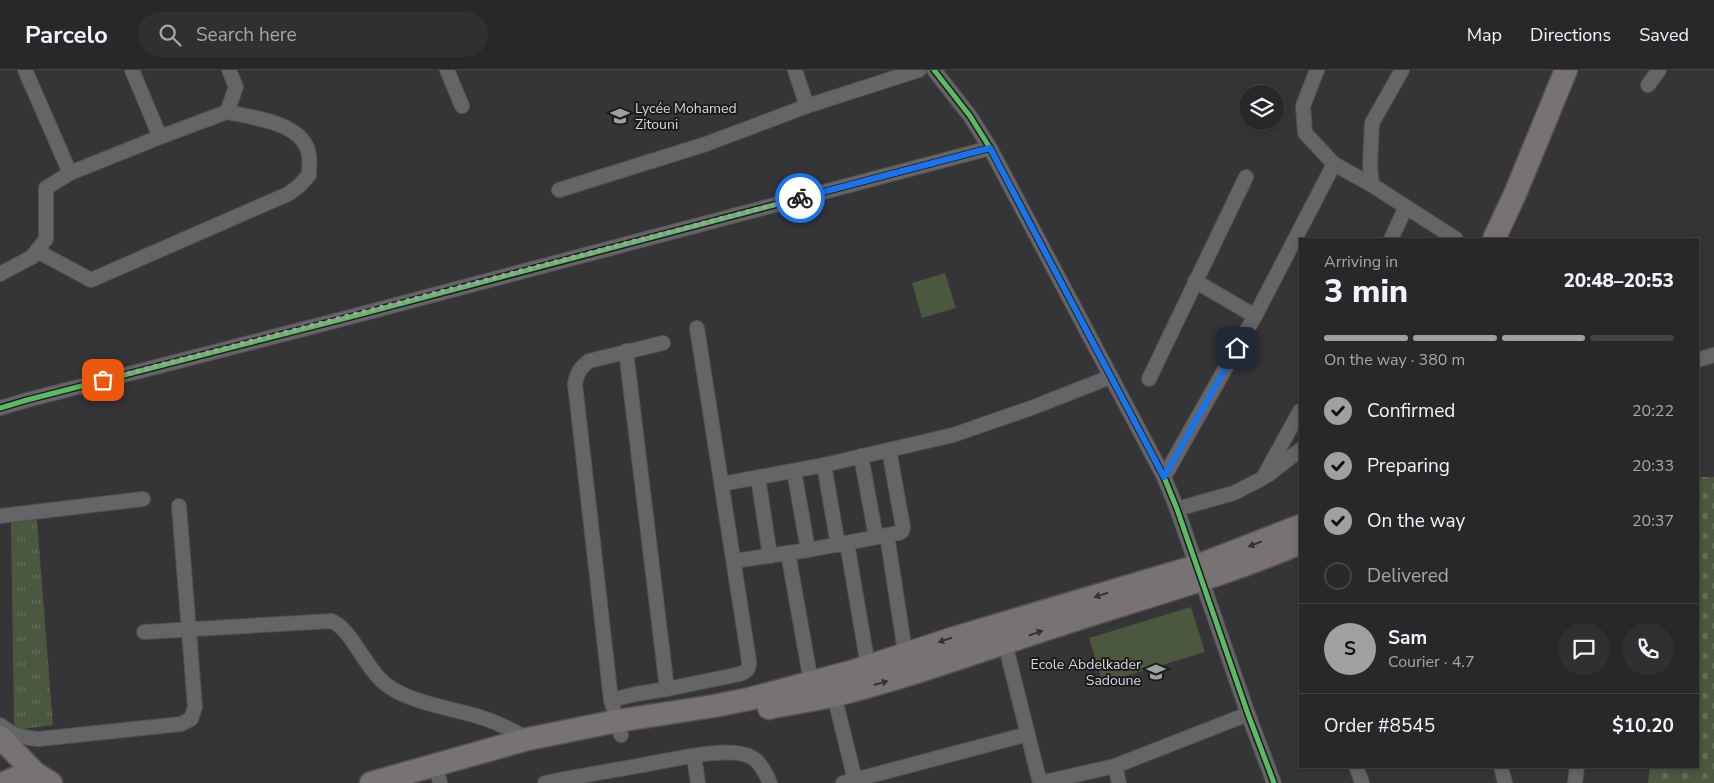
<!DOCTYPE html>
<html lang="en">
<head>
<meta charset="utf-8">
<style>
  :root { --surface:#28282a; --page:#303032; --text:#f1f3f6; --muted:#a5a6a8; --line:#444447; --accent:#a0a0a3 }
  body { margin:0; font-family:"Nunito Sans",sans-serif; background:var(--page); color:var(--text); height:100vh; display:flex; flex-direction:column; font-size:19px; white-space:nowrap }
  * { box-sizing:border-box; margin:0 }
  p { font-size:16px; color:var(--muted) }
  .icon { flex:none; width:28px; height:28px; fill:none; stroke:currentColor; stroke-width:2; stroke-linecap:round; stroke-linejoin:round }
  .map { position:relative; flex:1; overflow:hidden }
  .sheet { position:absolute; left:1299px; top:168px; width:400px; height:530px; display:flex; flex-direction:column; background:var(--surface); border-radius:0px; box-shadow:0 2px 8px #0003,0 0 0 1px var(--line) }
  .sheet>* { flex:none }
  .controls { position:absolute; left:1239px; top:15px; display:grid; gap:10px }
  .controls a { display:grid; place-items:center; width:45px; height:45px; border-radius:50%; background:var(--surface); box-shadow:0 2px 8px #0003,0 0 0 1px var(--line); font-size:25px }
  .pin { position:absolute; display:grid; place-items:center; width:42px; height:42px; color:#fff; margin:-21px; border-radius:10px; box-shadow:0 2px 8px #0006 }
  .courier { position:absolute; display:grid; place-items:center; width:50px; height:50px; margin:-25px; border:4px solid #1a73e8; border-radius:50%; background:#fff; color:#222; box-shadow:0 1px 6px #0007 }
  .headline em { font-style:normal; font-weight:800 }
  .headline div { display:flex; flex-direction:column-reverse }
  .headline { display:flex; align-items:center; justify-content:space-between; height:85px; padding:0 25px }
  h1 { font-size:32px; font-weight:800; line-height:38px }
  .bar { display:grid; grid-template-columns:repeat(4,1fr); gap:8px 5px; align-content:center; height:60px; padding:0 25px }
  .bar i { height:6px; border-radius:4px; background:var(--line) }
  .bar .selected { background:var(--accent) }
  .bar p { grid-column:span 4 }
  .line { display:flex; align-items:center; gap:12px; padding:0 25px; border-top:1px solid var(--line) }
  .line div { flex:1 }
  .round { display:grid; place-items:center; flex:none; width:52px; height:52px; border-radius:26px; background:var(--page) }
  ol { padding:0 25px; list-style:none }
  li { display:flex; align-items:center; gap:15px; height:55px }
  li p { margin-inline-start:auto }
  li .icon { padding:5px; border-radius:50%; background:var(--accent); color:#111; stroke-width:4 }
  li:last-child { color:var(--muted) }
  li i { width:28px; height:28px; border:2px solid var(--line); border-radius:50% }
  header { display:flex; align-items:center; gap:30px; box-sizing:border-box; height:70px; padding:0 25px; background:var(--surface); border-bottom:1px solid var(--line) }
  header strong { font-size:24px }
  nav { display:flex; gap:28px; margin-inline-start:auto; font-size:18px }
  .search { width:350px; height:45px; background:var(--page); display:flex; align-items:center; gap:12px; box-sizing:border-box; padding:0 18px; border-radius:28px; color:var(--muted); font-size:19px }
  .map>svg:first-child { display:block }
  .grass { fill:url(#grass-tufts) }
  .cemetery { fill:url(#cemetery-stones) }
  .park { fill:#4b573f }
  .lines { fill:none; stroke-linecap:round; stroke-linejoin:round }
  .minor-casing { stroke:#525255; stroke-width:16 }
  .primary-casing { stroke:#525255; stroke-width:25 }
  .minor { stroke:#656567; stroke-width:14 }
  .primary { stroke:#787274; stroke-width:22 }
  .cycleway-casing { stroke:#1c1c1e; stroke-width:8 }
  .cycleway { stroke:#5cba63; stroke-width:5 }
  .oneway { fill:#333234 }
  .done { stroke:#a0a0a3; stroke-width:5; stroke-dasharray:0 9 }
  .route { stroke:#1a73e8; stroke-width:6 }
  .labels { text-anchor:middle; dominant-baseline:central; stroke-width:4; stroke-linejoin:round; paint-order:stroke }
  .poi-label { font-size:14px; fill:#d9d9dc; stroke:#1c1c1e; text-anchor:start }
</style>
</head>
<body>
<header>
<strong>Parcelo</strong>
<div class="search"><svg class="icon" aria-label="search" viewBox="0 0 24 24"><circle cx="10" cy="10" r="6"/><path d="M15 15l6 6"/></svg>Search here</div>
<nav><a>Map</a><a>Directions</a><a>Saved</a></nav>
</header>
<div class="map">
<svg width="1714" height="713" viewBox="0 0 1714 713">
  <defs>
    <pattern id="grass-tufts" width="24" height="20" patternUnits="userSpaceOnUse" patternTransform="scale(1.25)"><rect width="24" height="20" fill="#4b573f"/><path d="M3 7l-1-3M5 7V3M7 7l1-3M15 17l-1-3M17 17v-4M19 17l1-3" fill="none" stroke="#646f5a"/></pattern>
    <pattern id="cemetery-stones" width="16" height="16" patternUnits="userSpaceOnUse" patternTransform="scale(1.25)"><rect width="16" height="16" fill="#4b573f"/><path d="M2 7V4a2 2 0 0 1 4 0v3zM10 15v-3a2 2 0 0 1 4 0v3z" fill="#646f5a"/></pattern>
  </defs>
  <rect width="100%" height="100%" fill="#353538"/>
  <path class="grass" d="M 37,450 L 53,655 L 22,659 L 15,656 L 14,653 L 11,452 Z"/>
  <path class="cemetery" d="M 1698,407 L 1714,407 L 1714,713 L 1648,713 L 1650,696 L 1698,696 Z"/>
  <g class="park">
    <path d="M 945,203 L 956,238 L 922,248 L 912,213 Z"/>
    <path d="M 1191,537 L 1205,582 L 1103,613 L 1089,568 Z"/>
  </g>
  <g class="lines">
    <g class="minor-casing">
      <g id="minor">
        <path d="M 25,0 L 70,103 L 160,67 L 227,42 L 236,17 L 229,0"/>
        <path d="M 132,0 L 160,67"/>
        <path d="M 447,0 L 462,36"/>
        <path d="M 795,0 L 807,36"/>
        <path d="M 934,0 L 970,46 L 990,78 L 1164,407 L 1177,439 L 1248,644 L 1274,713"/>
        <path d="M 1317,0 L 1303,36 L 1305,63 L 1334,94 L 1372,115 L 1456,169"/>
        <path d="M 1648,15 L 1659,0"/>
        <path d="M 1372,115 L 1370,96 L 1372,53 L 1402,0"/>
        <path d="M 559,120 L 706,74 L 807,36 L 919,0"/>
        <path d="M 1391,169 L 1406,137"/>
        <path d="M 37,181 L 91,210 L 288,124 L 299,116 L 309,105 C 309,98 310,91 309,85 C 304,52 253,48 227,42"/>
        <path d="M 0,204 L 32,187 L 46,169 L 46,118 L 70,103"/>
        <path d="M 1195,211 L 1255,246"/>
        <path d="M 626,281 L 667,619 L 740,604 C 748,601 749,599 749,591 L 697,258"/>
        <path d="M 1698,290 L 1714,285"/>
        <path d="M 1149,309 L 1246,107"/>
        <path d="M 0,338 L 27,330 L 350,247 L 990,78"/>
        <path d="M 861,386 L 876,467"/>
        <path d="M 824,395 L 838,475"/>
        <path d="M 794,401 L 808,480"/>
        <path d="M 1268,405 L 1300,380"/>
        <path d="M 758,407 L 770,486"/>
        <path d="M 1164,407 L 1255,246 L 1334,94"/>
        <path d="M 722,414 L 824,395 L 953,365 L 1034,337 L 1110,307"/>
        <path d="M 1177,439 L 1234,423 L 1263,408 L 1300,341"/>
        <path d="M 0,446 L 143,429"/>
        <path d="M 887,465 L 905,582"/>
        <path d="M 847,473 L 868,596"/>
        <path d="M 788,483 L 811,612"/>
        <path d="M 734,491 L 808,480 L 899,463 L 902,461 L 903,457 L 889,380"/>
        <path d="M 144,562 L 331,551 C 351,557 366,601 388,616 C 414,634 453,638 483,648 C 499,653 514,661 528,669"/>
        <path d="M 1005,573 L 1040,713"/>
        <path d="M 834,625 L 855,710"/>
        <path d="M 611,630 L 636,624 L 667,619"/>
        <path d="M 0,655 C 12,665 24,668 39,669 L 181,654 L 191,649 L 195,637 L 179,436"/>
        <path d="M 621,665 L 611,630 L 575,314 C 577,303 580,298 589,291 L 663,273"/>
        <path d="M 694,686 L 698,713"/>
        <path d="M 436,695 L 440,713"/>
        <path d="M 1115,696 L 1119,713"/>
        <path d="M 1356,696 L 1362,713"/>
        <path d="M 1501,696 L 1505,713"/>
        <path d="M 545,713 C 578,706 610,701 643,695 C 667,691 732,674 753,688 C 761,693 766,704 770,713"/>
        <path d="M 843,713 L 1028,664"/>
        <path d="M 1040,713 L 1115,696 L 1248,644"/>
        <path d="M 1575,713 L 1577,696"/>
      </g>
    </g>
    <g class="primary-casing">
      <g id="primary">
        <path d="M 1494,169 L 1515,124 L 1566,0"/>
        <path d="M 769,638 C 791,633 814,630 836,625 C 916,605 993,576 1071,551 C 1148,526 1226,505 1300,473"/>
        <path d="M 0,667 L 35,703 L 51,713"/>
        <path d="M 4,713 L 18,707 L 35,703"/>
        <path d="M 371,713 L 528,669 L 617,651 L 714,636 L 749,629 L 854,601 L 954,568 L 1197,496 L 1300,456"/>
      </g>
    </g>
    <use href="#minor" class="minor"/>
    <use href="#primary" class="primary"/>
    <g class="cycleway-casing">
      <g id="cycleway">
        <path d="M 934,0 L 970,46 L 990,78 L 1164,407 L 1177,439 L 1248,644 L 1274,713"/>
        <path d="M 0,338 L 27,330 L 350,247 L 990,78"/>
      </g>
    </g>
    <use href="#cycleway" class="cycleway"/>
  </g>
  <defs><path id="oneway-solid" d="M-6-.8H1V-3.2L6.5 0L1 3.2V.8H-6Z" transform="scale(1.25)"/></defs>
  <g class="oneway">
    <use href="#oneway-solid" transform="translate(1255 474) rotate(159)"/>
    <use href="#oneway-solid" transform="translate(1101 525) rotate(163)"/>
    <use href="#oneway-solid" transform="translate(1036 563) rotate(-19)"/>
    <use href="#oneway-solid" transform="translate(945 570) rotate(163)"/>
    <use href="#oneway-solid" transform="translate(881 613) rotate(-16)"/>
  </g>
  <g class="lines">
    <path class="done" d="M 103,310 L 800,128"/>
    <path class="route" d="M 800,128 L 990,78 L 1164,407 L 1237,278"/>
  </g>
  <defs>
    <g id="school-bare" transform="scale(1.5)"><path d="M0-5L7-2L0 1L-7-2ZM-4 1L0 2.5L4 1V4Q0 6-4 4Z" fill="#a0a0a3" stroke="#1c1c1e" stroke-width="2.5" paint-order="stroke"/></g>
  </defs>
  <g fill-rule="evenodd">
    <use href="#school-bare" x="620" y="46"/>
    <use href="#school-bare" x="1156" y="602"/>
  </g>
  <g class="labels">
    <g class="poi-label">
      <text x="635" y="38">Lycée Mohamed<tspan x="635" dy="16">Zitouni</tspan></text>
      <text x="1141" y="594" text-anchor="end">Ecole Abdelkader<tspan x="1141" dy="16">Sadoune</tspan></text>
    </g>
  </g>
</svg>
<div class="controls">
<a><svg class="icon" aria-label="layers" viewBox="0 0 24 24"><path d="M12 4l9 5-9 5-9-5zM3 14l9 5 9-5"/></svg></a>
</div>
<div class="pin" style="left:103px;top:310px;background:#ea580c"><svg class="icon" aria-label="bag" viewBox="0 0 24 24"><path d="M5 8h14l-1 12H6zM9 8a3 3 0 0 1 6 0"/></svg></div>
<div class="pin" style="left:1237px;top:278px;background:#1f2937"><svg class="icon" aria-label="home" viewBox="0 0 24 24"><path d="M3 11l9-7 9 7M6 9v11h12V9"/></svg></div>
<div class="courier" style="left:800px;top:128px"><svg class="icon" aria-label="bike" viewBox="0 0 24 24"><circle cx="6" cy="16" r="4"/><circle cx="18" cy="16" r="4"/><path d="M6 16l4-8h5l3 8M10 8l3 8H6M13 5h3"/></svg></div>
<section class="sheet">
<div class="headline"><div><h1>3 min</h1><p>Arriving in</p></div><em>20:48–20:53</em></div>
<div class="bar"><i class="selected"></i><i class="selected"></i><i class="selected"></i><i></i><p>On the way · 380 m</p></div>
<ol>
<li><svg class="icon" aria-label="check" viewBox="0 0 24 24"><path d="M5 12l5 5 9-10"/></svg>Confirmed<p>20:22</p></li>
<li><svg class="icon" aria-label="check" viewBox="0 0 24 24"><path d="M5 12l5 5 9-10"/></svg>Preparing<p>20:33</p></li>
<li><svg class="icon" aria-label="check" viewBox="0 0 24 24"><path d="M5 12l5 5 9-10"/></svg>On the way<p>20:37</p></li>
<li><i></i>Delivered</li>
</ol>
<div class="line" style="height:90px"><b class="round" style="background:var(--accent);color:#111">S</b><div><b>Sam</b><p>Courier · 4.7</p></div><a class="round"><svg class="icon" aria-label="chat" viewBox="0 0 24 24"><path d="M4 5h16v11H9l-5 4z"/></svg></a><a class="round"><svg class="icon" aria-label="phone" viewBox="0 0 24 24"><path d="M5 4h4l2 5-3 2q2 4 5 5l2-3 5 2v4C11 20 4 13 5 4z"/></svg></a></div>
<div class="line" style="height:65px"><div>Order #8545</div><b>$10.20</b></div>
</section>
</div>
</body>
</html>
